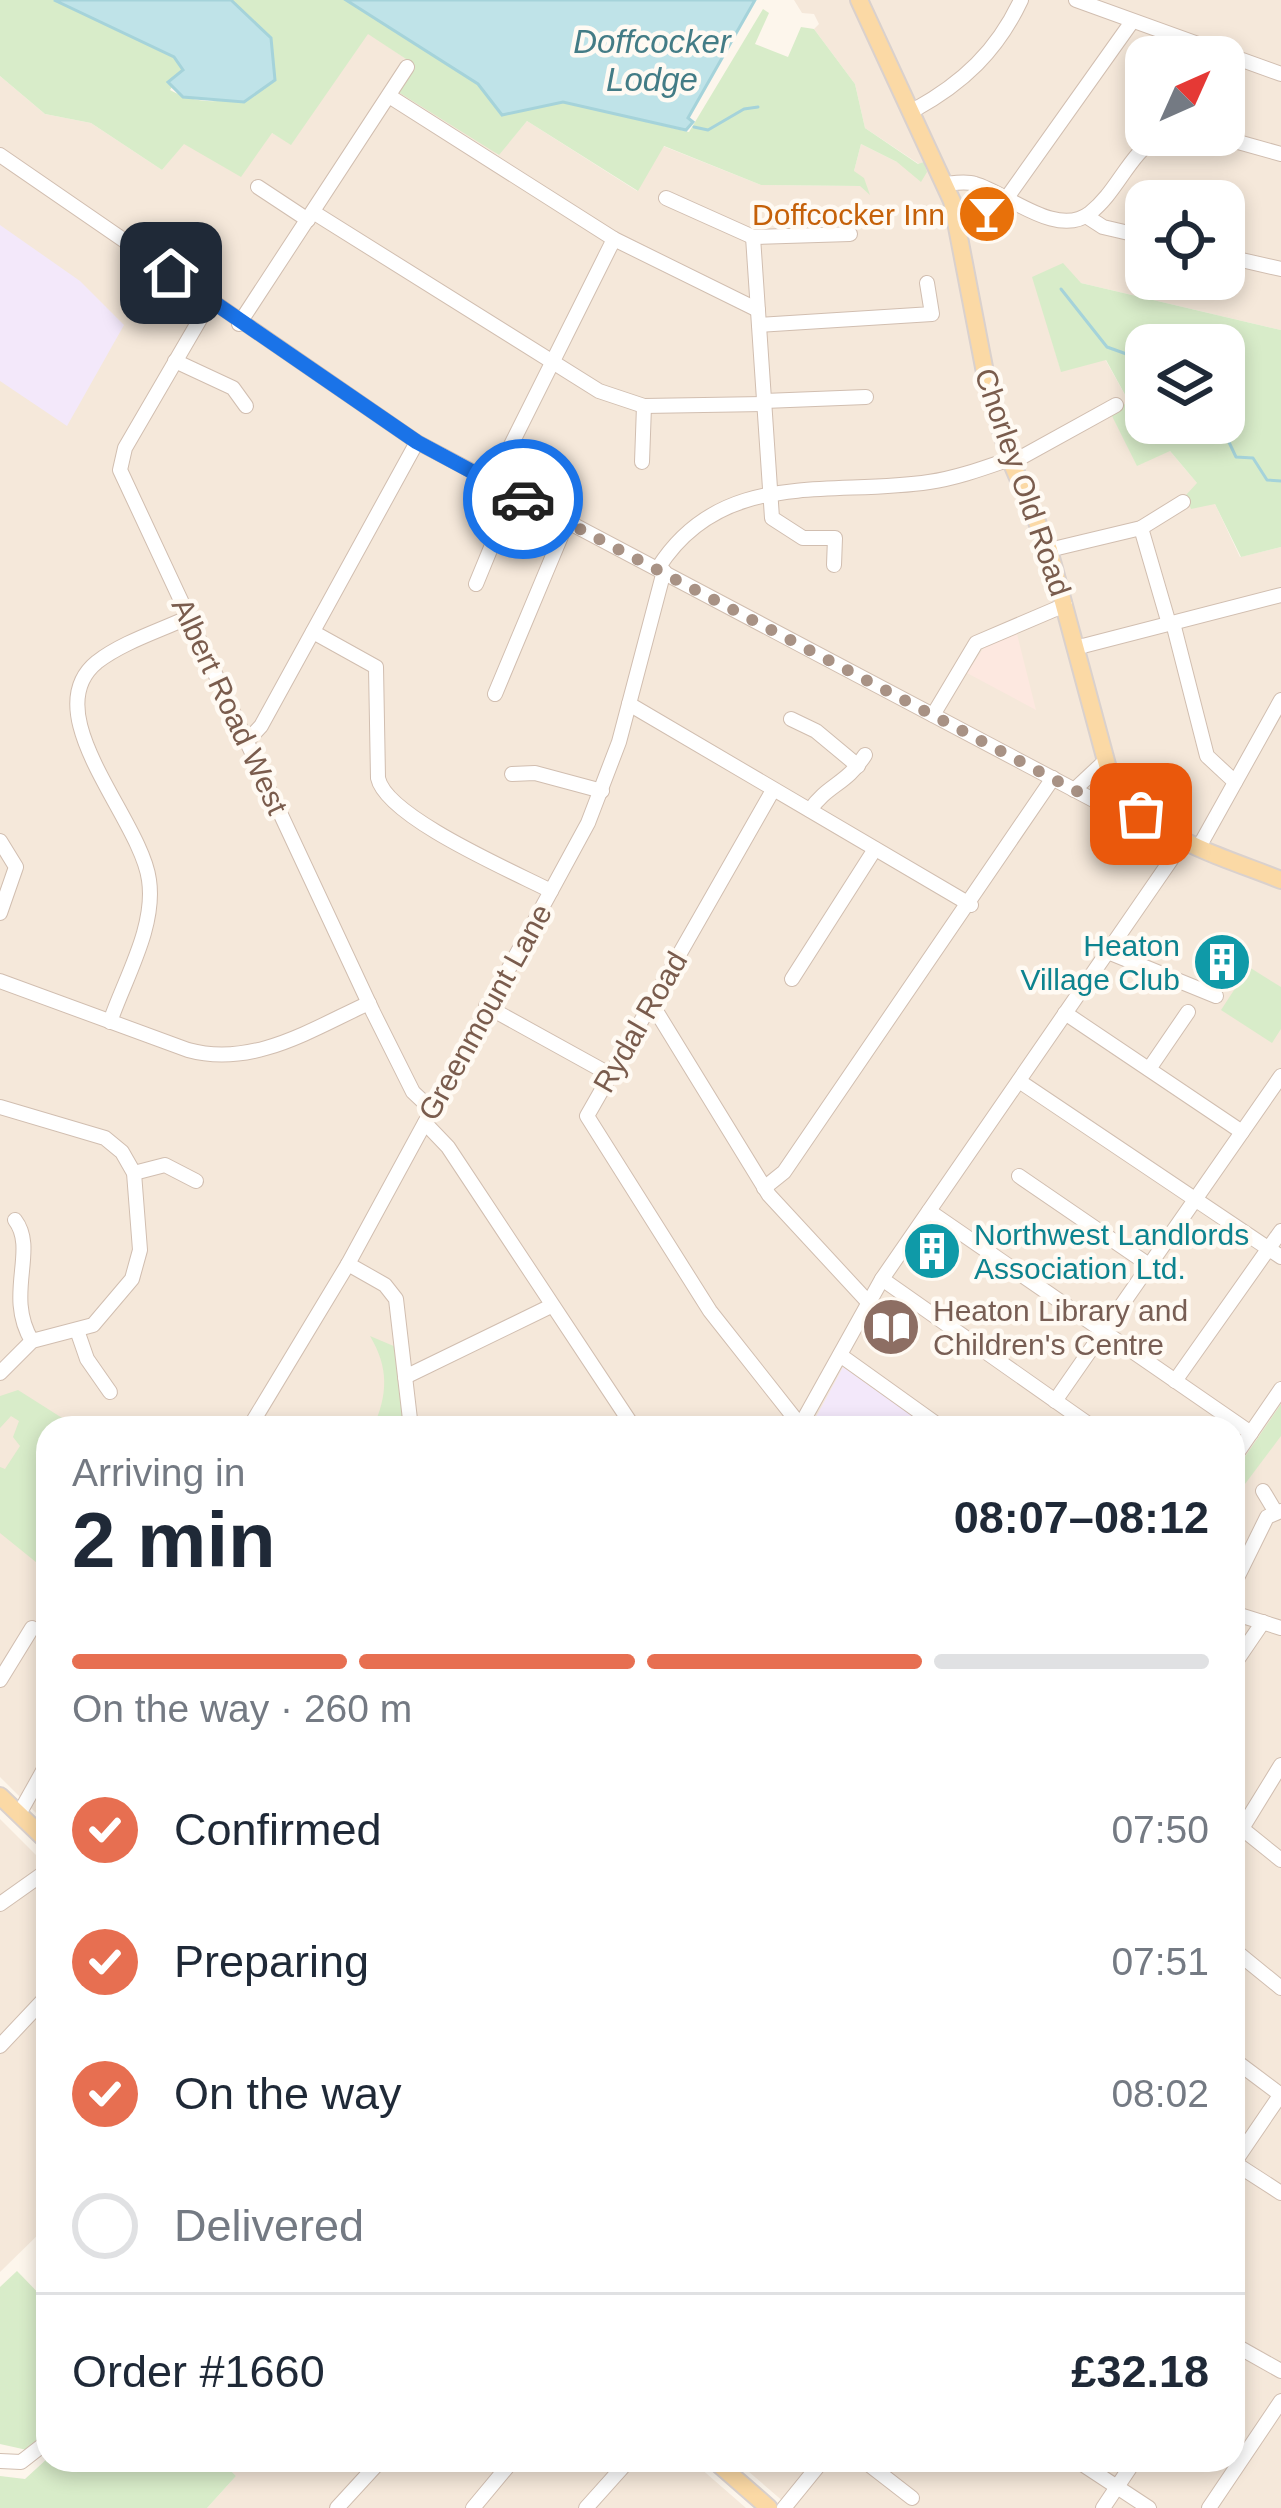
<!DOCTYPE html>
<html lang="en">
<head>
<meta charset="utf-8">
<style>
  :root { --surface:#fff; --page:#f6f6f7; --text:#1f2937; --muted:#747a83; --line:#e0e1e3; --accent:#e76f51 }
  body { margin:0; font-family:Arial,sans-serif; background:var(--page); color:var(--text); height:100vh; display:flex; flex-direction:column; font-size:45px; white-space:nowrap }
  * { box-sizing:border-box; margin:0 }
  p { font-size:39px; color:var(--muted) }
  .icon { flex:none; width:66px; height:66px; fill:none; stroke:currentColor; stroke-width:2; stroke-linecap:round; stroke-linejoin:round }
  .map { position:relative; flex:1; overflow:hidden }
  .details { position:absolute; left:36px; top:1416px; width:1209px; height:1056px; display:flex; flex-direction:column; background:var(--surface); border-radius:36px; box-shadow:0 6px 18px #0003 }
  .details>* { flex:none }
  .needle { width:78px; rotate:45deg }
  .controls { position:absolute; left:1125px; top:36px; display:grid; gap:24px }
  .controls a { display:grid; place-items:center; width:120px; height:120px; border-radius:24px; background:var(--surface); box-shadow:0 6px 18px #0003; font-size:60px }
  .pin { position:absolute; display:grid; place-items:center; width:102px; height:102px; color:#fff; margin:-51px; border-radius:24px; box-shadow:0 6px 18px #0006 }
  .courier { position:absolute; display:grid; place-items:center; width:120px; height:120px; margin:-60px; border:9px solid #1a73e8; border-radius:50%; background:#fff; color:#222; box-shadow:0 3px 15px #0007 }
  .head em { font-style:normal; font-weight:800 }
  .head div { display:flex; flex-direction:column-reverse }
  .head { display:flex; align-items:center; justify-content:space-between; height:204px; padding:0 36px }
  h1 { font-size:78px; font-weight:800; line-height:90px }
  .bar { display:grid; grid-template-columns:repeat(4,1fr); gap:18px 12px; align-content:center; height:144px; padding:0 36px }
  .bar i { height:15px; border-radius:9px; background:var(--line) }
  .bar .selected { background:var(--accent) }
  .bar p { grid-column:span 4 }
  .line { display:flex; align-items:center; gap:30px; padding:0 36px; border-top:3px solid var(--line) }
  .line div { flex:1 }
  ol { padding:0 36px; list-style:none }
  li { display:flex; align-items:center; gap:36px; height:132px }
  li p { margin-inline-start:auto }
  li .icon { padding:12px; border-radius:50%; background:var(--accent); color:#fff; stroke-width:4 }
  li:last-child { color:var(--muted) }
  li i { width:66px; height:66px; border:6px solid var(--line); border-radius:50% }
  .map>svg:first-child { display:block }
  .residential { fill:#f5e8da; fill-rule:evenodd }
  .commercial { fill:#fde8e0 }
  .education { fill:#f3e8fa }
  .green { fill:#d8ecc9; fill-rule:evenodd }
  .water { fill:#bfe3e8; stroke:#a5d3da; stroke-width:3 }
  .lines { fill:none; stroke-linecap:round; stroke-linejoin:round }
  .stream { stroke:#a5d3da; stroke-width:3 }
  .minor-casing { stroke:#d1beb0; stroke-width:16 }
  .major-casing { stroke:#dad1cd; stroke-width:20 }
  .minor { stroke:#fff; stroke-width:14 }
  .major { stroke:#fbd9a5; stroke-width:16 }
  .done { stroke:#a89285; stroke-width:12; stroke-dasharray:0 21.6 }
  .route { stroke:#1a73e8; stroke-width:15 }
  .labels { text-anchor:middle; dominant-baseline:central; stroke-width:9; stroke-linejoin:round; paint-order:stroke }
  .food-label { font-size:30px; fill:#c56008; stroke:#fffaf3; text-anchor:end }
  .street-label { font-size:30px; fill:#7a5c4d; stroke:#fffaf3 }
  .culture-label { font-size:30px; fill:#0d838f; stroke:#fffaf3; text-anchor:end }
  .education-label { font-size:30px; fill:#785e54; stroke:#fffaf3; text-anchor:start }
  .water-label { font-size:33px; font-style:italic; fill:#437c86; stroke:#fffaf3 }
</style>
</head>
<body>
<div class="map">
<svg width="1281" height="2508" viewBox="0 0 1281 2508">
  <rect width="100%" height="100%" fill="#fdf6ec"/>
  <g class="residential">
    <path d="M 794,0 L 1281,0 L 1281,330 L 1081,283 L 1054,271 L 1033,277 L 1061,371 L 1105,359 L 1129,402 L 1137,465 L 1169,450 L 1215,504 L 1240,557 L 1281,547 L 1281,2508 L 791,2508 L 735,2460 L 1233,2460 L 1233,1428 L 48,1428 L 48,1825 L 0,1777 L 0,76 L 45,114 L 91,123 L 162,170 L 184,143 L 272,133 L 291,144 L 368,33 L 412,63 L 498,155 L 527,121 L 637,191 L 663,146 L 761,185 L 860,186 L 854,171 L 861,144 L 897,162 L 919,164 L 865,128 L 855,84 L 814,29 L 819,24 L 814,14 L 802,13 ZM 1146,57 L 1224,57 L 1224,135 L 1146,135 ZM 1146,201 L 1224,201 L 1224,279 L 1146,279 Z"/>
    <path d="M 0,1819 L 48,1867 L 48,2225 L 0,2272 Z"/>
    <path d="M 220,2460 L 691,2460 L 746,2508 L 207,2508 L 236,2476 Z"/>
  </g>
  <path class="commercial" d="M 1017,634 L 1036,710 L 967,673 L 985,646 Z"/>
  <g class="education">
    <path d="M 0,225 L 80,281 L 124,325 L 67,426 L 0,381 Z"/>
    <path d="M 843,1367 L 930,1428 L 810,1428 Z"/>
  </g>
  <g class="green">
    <path d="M 0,0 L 54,0 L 175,57 L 183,70 L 170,90 C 206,110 244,101 275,80 L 271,39 L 231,0 L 346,0 L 478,84 L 502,115 L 563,102 L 689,132 L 763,9 L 769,13 L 755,44 L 788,57 L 801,27 L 814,29 L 855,84 L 865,128 L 918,164 L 924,162 L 927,172 L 921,182 L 897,162 L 861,144 L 854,171 L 864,178 L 870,195 L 860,186 L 761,185 L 664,146 L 638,191 L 527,121 L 499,155 L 395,90 L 412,63 L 368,34 L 291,145 L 272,133 L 241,177 L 184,144 L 162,170 L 91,123 L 45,114 L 0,76 Z"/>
    <path d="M 1063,263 L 1081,283 L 1281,330 L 1281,547 L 1241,557 L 1215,504 L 1191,509 L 1186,495 L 1197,483 L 1170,451 L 1137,466 L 1110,412 L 1129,402 L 1106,360 L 1061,372 L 1032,277 ZM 1146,345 L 1224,345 L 1224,423 L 1146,423 Z"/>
    <path d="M 1249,967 L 1281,987 L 1281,1029 L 1272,1043 L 1221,1010 Z"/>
    <path d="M 370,1336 L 396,1347 L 405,1428 L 373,1428 C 388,1394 389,1368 370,1336 Z"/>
    <path d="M 18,1390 L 78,1428 L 48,1428 L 47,1571 L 0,1533 L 0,1467 L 5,1469 L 20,1446 L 13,1437 L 19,1421 L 11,1416 L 0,1428 L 0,1396 Z"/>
    <path d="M 1281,1404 L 1281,1436 L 1233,1500 L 1233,1474 Z"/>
    <path d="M 17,2271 L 48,2303 L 48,2429 L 27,2450 L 0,2444 L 0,2287 Z"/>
    <path d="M 48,2458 L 220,2460 L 236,2476 L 207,2508 L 0,2508 L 0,2476 L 25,2479 Z"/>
  </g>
  <g class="water">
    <path d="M 54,0 L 231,0 L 271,38 L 275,80 L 244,102 L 183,97 L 168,82 L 183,70 L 174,57 Z"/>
    <path d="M 346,0 L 755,0 L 688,118 L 693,122 L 686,130 L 563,102 L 502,115 L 478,84 Z"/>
  </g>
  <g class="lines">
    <g class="stream">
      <path d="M 694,127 L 708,130 L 744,109 L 758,107"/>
      <path d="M 1061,289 L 1107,347 L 1146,361"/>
      <path d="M 1202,423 L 1227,438 L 1236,457 L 1253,458 L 1267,480 L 1281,481"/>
    </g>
    <g class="minor-casing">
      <g id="minor">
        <path d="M 1076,0 L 1281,74"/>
        <path d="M 389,96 L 614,239 L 758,310"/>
        <path d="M 914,110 C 963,83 997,51 1021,0"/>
        <path d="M 1213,135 L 1281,154"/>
        <path d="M 0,155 L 417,442 L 1103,805 L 1128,802"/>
        <path d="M 946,184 C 955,183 966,181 975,184 C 1007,193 1057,239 1090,213 C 1118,191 1128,155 1160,135"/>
        <path d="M 258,187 L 308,220"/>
        <path d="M 666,198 L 753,237 L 850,234"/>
        <path d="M 1006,199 L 1131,23"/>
        <path d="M 313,212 L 599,391 L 644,406 L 764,404"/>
        <path d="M 1086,216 L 1103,227 L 1146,237"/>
        <path d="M 753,237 L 772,518 L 803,538 L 835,538 L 834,565"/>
        <path d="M 1224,256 L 1281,269"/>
        <path d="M 210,302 L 125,448 L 120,470 L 373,1012 L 413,1092 L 431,1109"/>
        <path d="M 239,324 L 407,67"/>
        <path d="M 759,325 L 932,314 L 927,283"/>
        <path d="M 175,361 L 233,388 L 246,406"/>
        <path d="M 764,401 L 866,397"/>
        <path d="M 642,462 L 644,406"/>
        <path d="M 1011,463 L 1116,405"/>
        <path d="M 492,483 L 614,239"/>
        <path d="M 1141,528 L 1169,624"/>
        <path d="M 1049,550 L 1141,528 L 1183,502"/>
        <path d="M 658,568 C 722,467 830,497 929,482 C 957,478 984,468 1010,459"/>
        <path d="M 476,584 L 513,494"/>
        <path d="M 1173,623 L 1207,756 L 1235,782"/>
        <path d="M 313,632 L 376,667 L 378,778 C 386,817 514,872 551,891"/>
        <path d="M 1075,648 L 1281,595"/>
        <path d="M 495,694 L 567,522"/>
        <path d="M 629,704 L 971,905"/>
        <path d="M 933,715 L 976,643 L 1065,605"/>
        <path d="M 791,719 L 816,731 L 858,766"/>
        <path d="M 247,741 L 261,726 L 417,442"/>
        <path d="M 512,774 L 535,773 L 602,791"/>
        <path d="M 773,790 L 587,1116 L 710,1311 L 800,1425"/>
        <path d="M 1074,790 L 1104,762"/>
        <path d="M 810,810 C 828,784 846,785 865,755"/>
        <path d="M 0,841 L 16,867 L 0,913"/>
        <path d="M 1199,847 L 1281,700"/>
        <path d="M 1108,952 L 1216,996"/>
        <path d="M 792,979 L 875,849"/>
        <path d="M 0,981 L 188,1050 C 253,1068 312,1029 369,1003"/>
        <path d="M 486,1006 L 609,1074"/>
        <path d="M 653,1006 L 769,1195 L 868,1302"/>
        <path d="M 1065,1013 L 1242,1132"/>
        <path d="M 110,1022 C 125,978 156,927 149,880 C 141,819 34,713 97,662 C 123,642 159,631 189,617"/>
        <path d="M 1149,1069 L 1188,1012"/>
        <path d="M 1019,1081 L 1281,1257"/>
        <path d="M 0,1107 L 105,1138 L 122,1152 L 134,1173 L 140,1250 L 132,1279 L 93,1325 L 32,1341 L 0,1373"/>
        <path d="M 425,1123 L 448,1147 L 634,1428"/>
        <path d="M 134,1173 L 165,1165 L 196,1181"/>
        <path d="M 1019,1176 L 1149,1265"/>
        <path d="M 764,1188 L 784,1172 L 1053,778"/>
        <path d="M 929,1211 L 1251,1433"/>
        <path d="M 15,1220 C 38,1250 4,1295 32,1341"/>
        <path d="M 348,1264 L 385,1285 L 396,1299 L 411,1428"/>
        <path d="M 882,1279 L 1094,1428"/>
        <path d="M 78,1333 L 87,1359 L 110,1392"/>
        <path d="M 840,1355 L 942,1428"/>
        <path d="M 405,1377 L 551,1306"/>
        <path d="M 1175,1381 L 1281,1231"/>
        <path d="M 1055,1401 L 1281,1076"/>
        <path d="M 249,1428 L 348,1264 L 588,823 L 619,742 L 664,571"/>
        <path d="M 799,1428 L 882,1279 L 1184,841"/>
        <path d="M 1233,1459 L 1281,1389"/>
        <path d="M 1263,1491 L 1275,1511"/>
        <path d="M 1237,1578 L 1267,1517 L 1281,1511"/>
        <path d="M 1233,1613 L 1281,1628"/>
        <path d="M 1233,1666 L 1263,1622"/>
        <path d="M 0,1680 L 32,1628"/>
        <path d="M 19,1814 L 48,1762"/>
        <path d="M 1240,1827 L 1281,1860"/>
        <path d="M 1233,1843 L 1281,1765"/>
        <path d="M 0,1904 L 48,1870"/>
        <path d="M 1233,1949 L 1281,1988"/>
        <path d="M 0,2046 L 48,1995"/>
        <path d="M 1233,2059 L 1281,2095"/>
        <path d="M 1233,2162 L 1281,2193"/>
        <path d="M 1234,2163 L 1281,2094"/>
        <path d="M 1233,2344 L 1281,2371"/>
        <path d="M 863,2460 L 912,2498"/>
        <path d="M 1076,2460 L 1149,2508"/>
        <path d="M 0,2461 L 21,2462 L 48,2441"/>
        <path d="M 337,2508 L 381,2460"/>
        <path d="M 473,2508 L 513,2460"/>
        <path d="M 586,2508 L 629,2460"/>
        <path d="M 784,2508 L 823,2460"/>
        <path d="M 1103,2508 L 1135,2460"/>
        <path d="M 1209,2508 L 1281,2401"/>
      </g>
    </g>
    <g class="major-casing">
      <g id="major">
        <path d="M 859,0 L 952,201 L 988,388 L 1010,459 L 1049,550 L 1109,772 C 1144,837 1216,854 1281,880"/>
        <path d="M 0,1796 L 48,1842"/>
        <path d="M 714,2460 L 769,2508"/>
      </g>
    </g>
    <use href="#minor" class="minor"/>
    <use href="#major" class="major"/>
  </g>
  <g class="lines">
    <path class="done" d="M 523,499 L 1103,805 L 1128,802 L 1141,814"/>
    <path class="route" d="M 171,273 L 417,442 L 523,499"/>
  </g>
  <defs>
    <g id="bar-disc" transform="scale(3)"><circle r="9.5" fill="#e8710a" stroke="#fffaf3"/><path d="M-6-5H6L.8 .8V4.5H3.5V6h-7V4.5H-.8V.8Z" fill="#fff"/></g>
    <g id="building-disc" transform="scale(3)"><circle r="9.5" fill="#0f9aa8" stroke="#fffaf3"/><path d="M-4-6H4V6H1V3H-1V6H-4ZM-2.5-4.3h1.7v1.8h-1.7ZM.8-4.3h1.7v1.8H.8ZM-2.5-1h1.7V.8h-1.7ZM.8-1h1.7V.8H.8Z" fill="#fff"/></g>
    <g id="library-disc" transform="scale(3)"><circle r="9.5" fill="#8d6e63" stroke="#fffaf3"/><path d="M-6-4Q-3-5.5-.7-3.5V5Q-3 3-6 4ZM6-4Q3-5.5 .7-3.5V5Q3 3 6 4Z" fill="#fff"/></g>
  </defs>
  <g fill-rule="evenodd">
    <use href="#bar-disc" x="987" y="214"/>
    <use href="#building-disc" x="1222" y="962"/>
    <use href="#building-disc" x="932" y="1251"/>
    <use href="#library-disc" x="891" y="1327"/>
  </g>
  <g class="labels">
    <g class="food-label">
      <text x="945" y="214">Doffcocker Inn</text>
    </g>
    <g class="street-label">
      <text transform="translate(1023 482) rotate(71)">Chorley Old Road</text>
      <text transform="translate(230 706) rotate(65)">Albert Road West</text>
      <text transform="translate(485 1012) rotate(-61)">Greenmount Lane</text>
      <text transform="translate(640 1022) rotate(-60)">Rydal Road</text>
    </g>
    <g class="culture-label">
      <text x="1180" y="945">Heaton<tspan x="1180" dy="34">Village Club</tspan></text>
      <text x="974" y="1234" text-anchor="start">Northwest Landlords<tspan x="974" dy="34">Association Ltd.</tspan></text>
    </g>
    <g class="education-label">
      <text x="933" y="1310">Heaton Library and<tspan x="933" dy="34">Children's Centre</tspan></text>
    </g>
    <g class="water-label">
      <text x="652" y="41">Doffcocker<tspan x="652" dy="38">Lodge</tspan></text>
    </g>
  </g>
</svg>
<div class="controls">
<a><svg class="needle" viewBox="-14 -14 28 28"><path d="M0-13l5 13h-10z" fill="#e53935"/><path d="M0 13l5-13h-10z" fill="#747a83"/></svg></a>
<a><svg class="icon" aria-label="locate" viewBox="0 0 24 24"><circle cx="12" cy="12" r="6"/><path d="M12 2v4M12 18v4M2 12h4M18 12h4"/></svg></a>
<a><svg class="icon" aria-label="layers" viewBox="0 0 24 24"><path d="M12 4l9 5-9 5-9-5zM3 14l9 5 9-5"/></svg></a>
</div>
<div class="pin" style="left:1141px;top:814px;background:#ea580c"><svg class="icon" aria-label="bag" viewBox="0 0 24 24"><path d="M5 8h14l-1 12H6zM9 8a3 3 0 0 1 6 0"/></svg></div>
<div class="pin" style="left:171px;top:273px;background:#1f2937"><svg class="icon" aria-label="home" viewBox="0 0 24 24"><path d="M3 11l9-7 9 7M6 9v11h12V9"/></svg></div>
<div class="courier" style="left:523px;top:499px"><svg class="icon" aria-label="car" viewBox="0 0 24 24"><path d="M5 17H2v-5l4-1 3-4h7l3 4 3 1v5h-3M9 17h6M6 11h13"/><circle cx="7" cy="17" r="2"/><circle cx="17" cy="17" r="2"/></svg></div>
<section class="details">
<div class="head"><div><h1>2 min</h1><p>Arriving in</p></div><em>08:07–08:12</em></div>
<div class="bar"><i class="selected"></i><i class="selected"></i><i class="selected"></i><i></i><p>On the way · 260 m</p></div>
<ol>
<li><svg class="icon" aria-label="check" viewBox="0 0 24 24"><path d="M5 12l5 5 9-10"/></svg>Confirmed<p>07:50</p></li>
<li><svg class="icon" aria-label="check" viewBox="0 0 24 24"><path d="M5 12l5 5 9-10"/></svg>Preparing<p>07:51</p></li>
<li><svg class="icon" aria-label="check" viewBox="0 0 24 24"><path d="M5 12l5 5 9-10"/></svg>On the way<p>08:02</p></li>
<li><i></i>Delivered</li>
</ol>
<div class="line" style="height:156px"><div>Order #1660</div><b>£32.18</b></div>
</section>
</div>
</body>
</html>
